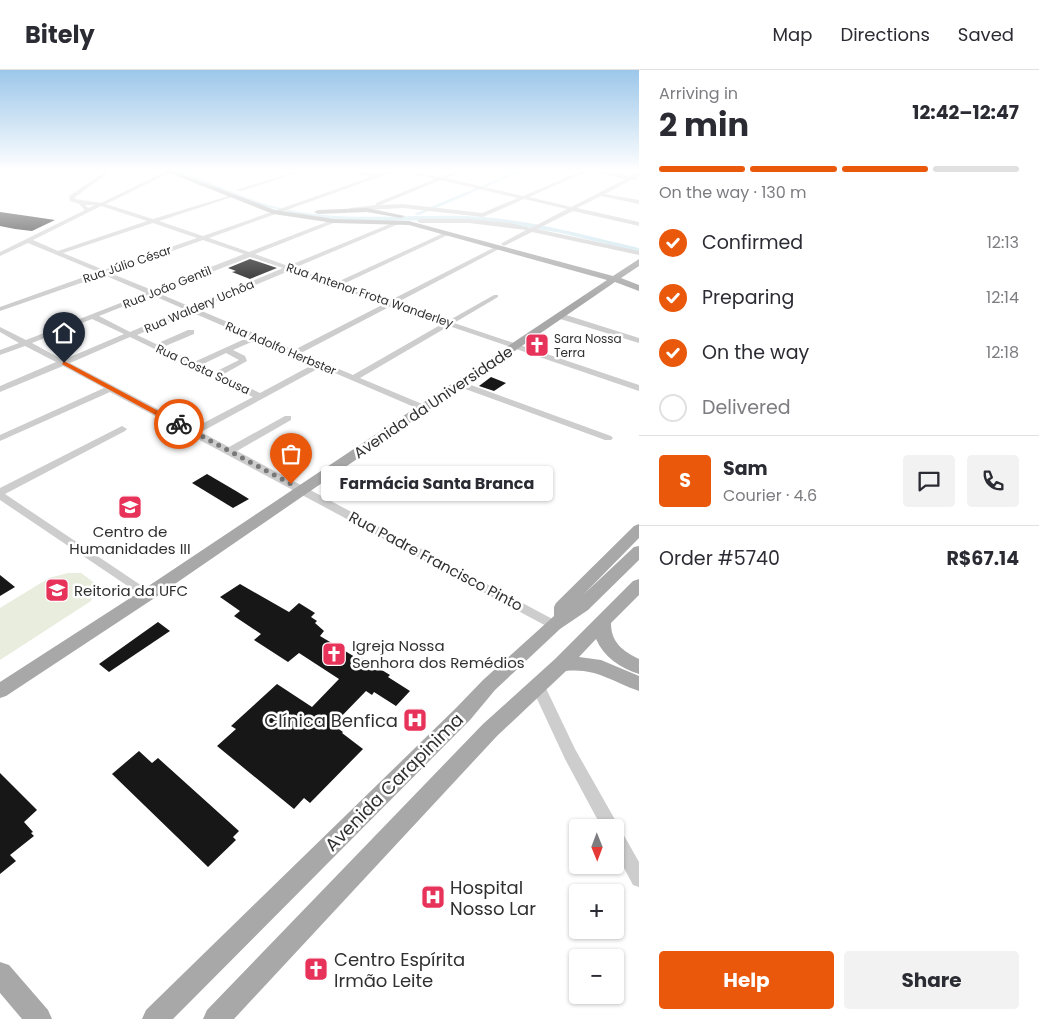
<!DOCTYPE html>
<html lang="en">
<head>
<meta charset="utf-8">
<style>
  :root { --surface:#fff; --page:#f2f2f3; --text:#2b2b33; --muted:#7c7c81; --line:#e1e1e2; --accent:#ea580c }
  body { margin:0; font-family:Poppins,sans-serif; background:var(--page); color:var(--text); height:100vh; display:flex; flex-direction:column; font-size:19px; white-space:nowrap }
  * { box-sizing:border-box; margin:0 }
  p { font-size:16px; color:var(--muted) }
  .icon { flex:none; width:28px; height:28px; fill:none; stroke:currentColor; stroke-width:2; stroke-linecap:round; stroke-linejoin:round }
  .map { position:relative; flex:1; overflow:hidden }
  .details { display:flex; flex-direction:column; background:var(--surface); width:400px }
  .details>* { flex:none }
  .needle { width:32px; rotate:179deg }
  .buttons { position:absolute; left:569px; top:749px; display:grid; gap:10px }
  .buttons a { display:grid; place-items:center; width:55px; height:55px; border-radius:5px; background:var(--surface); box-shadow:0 1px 4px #0004; font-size:25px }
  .pin { position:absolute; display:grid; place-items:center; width:42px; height:42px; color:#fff; margin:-51px -21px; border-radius:50% 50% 50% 0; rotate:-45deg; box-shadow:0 0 5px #0007 }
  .pin .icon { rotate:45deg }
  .courier { position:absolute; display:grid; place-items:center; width:50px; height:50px; margin:-25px; border:4px solid #ea580c; border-radius:50%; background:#fff; color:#222; box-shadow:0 1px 6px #0007 }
  .bubble { position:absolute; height:35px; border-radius:5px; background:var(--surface); box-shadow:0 1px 4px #0004; font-size:16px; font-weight:700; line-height:35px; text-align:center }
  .headline em { font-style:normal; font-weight:700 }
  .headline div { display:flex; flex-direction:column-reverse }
  .headline { display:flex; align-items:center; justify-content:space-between; height:85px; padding:0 20px }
  h1 { font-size:32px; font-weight:700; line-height:38px }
  .bar { display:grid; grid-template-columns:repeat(4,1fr); gap:8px 5px; align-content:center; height:60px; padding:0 20px }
  .bar i { height:6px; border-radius:4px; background:var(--line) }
  .bar .active { background:var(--accent) }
  .bar p { grid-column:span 4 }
  .line { display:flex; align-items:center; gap:12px; padding:0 20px; border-top:1px solid var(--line) }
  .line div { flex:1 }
  .round { display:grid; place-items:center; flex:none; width:52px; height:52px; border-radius:5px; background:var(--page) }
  ol { padding:0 20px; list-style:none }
  li { display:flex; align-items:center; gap:15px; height:55px }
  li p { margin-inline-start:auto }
  li .icon { padding:5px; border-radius:50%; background:var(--accent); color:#fff; stroke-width:4 }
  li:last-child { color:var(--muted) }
  li i { width:28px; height:28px; border:2px solid var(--line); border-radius:50% }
  .cta { display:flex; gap:10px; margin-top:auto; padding:10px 20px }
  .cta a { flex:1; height:58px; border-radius:5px; background:var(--accent); color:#fff; font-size:20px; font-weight:700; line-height:58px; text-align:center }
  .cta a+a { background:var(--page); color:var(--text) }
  header { display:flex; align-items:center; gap:30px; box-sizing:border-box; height:70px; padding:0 25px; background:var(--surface); border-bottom:1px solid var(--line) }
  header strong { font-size:24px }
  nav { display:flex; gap:28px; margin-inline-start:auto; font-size:18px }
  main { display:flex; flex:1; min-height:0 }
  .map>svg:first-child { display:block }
  .green { fill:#e8edde }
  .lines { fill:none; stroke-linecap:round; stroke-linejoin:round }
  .canal { fill:#cae4ed; fill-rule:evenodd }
  .building { fill:#171717 }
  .minor { fill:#cdcdcd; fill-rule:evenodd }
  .major { fill:#a8a8a8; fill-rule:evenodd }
  .route { fill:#ea580c }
  .done { stroke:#787878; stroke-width:5; stroke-dasharray:0 9 }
  .labels { text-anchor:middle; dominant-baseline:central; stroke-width:5; stroke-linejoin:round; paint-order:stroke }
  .far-street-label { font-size:12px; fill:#303030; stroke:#fff }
  .far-poi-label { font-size:12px; fill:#303030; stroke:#fff; text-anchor:start }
  .street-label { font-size:15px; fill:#303030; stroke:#fff }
  .poi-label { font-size:15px; fill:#303030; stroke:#fff; text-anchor:start }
  .near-poi-label { font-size:18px; fill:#303030; stroke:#fff; text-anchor:start }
  .near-street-label { font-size:18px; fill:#303030; stroke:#fff }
</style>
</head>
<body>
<header>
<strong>Bitely</strong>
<nav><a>Map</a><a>Directions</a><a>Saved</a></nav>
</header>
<main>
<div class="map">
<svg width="639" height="949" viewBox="0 0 639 949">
  <rect width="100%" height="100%" fill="#fff"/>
  <path class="green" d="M 68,503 L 81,503 L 96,514 L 91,531 L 0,590 L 0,538 L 49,508 Z"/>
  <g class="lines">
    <g class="canal">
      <path d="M 171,100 L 178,100 C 213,113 248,131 285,139 C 350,154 417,142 482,147 C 535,151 587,166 639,178 L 639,182 L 561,163 L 502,153 L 457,150 L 358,151 L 309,147 L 255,134 Z"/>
      <path d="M 519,100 L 526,100 L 419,145 L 414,144 Z"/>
    </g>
  </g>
  <g class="building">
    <path d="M 0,142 L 28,146 L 55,150 L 32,161 L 15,159 L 0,156 Z"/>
    <path d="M 250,189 L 277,198 L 250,209 L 232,202 L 236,201 L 228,198 Z"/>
    <path d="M 491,307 L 506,313 L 494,321 L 479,316 Z"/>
    <path d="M 207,404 L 236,421 L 249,429 L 233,438 L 192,413 Z"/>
    <path d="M 0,505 L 15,517 L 0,526 Z"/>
    <path d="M 240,514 L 289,542 L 299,533 L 315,543 L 311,547 L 317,551 L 315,553 L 324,561 L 320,566 L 360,590 L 362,588 L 390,605 L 388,607 L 410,621 L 396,636 L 374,622 L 372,625 L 366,621 L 333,655 L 343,662 L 342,663 L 363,679 L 310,733 L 304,728 L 294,739 L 217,676 L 236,659 L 231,656 L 277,614 L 312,637 L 339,609 L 299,583 L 288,592 L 254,570 L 261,564 L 234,546 L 240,541 L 220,527 Z"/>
    <path d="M 158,552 L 170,561 L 109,602 L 99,594 Z"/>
    <path d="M 139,681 L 152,693 L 158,688 L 239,761 L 233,767 L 236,770 L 208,797 L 112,704 Z"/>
    <path d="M 0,703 L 37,740 L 24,752 L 33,762 L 31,763 L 34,766 L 10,785 L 16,791 L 0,804 Z"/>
  </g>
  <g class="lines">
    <g class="minor">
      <path d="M 108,100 L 113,100 L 75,127 L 75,129 L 101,133 L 169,100 L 171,102 L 106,134 L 153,149 L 232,125 L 232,127 L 159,151 L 203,166 L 371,107 L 344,100 L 376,105 L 392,100 L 398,100 L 209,168 L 249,182 L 332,150 L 336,150 L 336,152 L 255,184 L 288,196 L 397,151 L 401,151 L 401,153 L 294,198 L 335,213 L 446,162 L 450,162 L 450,164 L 341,215 L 389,231 L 497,176 L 501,176 L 501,178 L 396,233 L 448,251 L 494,225 L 498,225 L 498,227 L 454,253 L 639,315 L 639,321 L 449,256 L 360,308 L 427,336 L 427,340 L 421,340 L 321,297 L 201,362 L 229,377 L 285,346 L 291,346 L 291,350 L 237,381 L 558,552 L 560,555 L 558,558 L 550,558 L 110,322 L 0,371 L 0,365 L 104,318 L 63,296 L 0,322 L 0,316 L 56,292 L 25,276 L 0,285 L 0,280 L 19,273 L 0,262 L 0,257 L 26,270 L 146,223 L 104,205 L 0,241 L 0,237 L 98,202 L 28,173 L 0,186 L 0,182 L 85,140 L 79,134 L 70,131 L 69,126 ZM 85,135 L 95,135 L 88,138 ZM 101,136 L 147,151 L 58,181 L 33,170 ZM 153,153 L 197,168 L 104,200 L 63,183 ZM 203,170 L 244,184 L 152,220 L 110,203 ZM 250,187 L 283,198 L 191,237 L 158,223 ZM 289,201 L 384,234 L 294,280 L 197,239 ZM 152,225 L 184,239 L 130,262 L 99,246 ZM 391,236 L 442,254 L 353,305 L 301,283 ZM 191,242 L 249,267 L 194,292 L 163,277 L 194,264 L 194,260 L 188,260 L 156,274 L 137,265 ZM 92,249 L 124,264 L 63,290 L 32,273 ZM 130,267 L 253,327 L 194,358 L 70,293 ZM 256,270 L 314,294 L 260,323 L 222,305 L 247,291 L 245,286 L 233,280 ZM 226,283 L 239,290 L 215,302 L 201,295 Z"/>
      <path d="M 301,100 L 307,100 L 241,121 L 236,120 Z"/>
      <path d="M 400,100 L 440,107 L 459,100 L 464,100 L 446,108 L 523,126 L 584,100 C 603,100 622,109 639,103 L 636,110 L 631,110 L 605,124 L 639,130 L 639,134 L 601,126 L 577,138 L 639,152 L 639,156 L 573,141 L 537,159 L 639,181 L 639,185 L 532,162 L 504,176 L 501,174 L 502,173 L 526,160 L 469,153 L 420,153 L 417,151 L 420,149 L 469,149 L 510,153 L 531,158 L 567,139 L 524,129 L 483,147 L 403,138 L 348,141 L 350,138 L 376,135 L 376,133 L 435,109 ZM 588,101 L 626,109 L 571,137 L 529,127 ZM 441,110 L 518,128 L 482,143 L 403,134 L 380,135 Z"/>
      <path d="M 557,244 L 563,244 L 639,268 L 639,273 L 557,248 Z"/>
      <path d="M 460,311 L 611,366 L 613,368 L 611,370 L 605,370 L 457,316 L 456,314 Z"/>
      <path d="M 122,356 L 127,359 L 125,361 L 5,424 L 151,522 L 153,525 L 151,528 L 147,529 L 0,430 L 0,418 Z"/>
      <path d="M 538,611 L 543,612 L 575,679 L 639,792 L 639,817 L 633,815 L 615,781 L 615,758 L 602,758 L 565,689 L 531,616 L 533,612 Z"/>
    </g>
    <g class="major">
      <path d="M 162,100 L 170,100 L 275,140 L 334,149 L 409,151 L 613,206 L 639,189 L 639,196 L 621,208 L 639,215 L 639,221 L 615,212 L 153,529 L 6,626 L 0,628 L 0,612 L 141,521 L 607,210 L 409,155 L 334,153 L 273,144 Z"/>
      <path d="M 367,138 L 405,146 L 401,148 L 367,142 L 318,144 L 314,142 L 318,140 Z"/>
      <path d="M 639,454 L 639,468 L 584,524 L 634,477 L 639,476 L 639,490 L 588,540 L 560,559 L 495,620 L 470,650 L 173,949 L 142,949 L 146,940 L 456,638 L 483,610 L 554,546 L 554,537 L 556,533 L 634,456 Z"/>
      <path d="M 639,509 L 639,525 L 611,553 C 611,573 623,581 639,589 L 639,604 C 620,598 604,587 596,569 L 579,587 L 601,590 L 639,606 L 639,621 C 612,612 597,598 566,601 L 497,666 L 234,949 L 203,949 L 207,940 L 483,654 L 555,589 L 633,511 Z"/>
      <path d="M 0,892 L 9,895 L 48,940 L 52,949 L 22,949 L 0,923 Z"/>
    </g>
  </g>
  <linearGradient id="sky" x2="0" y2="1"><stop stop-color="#9cc7ea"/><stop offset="0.43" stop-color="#fff"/><stop offset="1" stop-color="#fff" stop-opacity="0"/></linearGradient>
  <rect width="639" height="233" fill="url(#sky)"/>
  <path class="route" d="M 64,291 L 181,353 L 182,354 L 176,356 L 62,294 Z"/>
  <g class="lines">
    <path class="done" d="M 179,354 L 291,414"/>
  </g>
  <defs>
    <g id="church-square" transform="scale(1.25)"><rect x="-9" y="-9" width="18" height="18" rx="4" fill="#e7325a" stroke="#fff"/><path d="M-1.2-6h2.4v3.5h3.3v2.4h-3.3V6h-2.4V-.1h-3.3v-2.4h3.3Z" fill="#fff"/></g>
    <g id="university-square" transform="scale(1.25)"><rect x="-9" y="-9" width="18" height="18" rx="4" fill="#e7325a" stroke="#fff"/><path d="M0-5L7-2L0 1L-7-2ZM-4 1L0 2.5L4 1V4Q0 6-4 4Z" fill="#fff"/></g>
    <g id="hospital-square" transform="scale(1.25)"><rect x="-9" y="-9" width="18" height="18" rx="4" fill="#e7325a" stroke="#fff"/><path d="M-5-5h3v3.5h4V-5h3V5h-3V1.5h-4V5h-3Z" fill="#fff"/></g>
  </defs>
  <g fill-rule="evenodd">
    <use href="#church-square" x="537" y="275"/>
    <use href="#university-square" x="130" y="437"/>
    <use href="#university-square" x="57" y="520"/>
    <use href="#church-square" x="334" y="584"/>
    <use href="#hospital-square" x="415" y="650"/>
    <use href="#hospital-square" x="433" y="827"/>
    <use href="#church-square" x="316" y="899"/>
  </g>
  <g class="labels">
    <g class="far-street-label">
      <text transform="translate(127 194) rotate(-19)">Rua Júlio César</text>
      <text transform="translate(167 217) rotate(-22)">Rua João Gentil</text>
      <text transform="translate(370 225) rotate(19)">Rua Antenor Frota Wanderley</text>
      <text transform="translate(199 236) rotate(-23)">Rua Waldery Uchôa</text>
      <text transform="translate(281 278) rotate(23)">Rua Adolfo Herbster</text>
      <text transform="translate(203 299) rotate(25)">Rua Costa Sousa</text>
    </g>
    <g class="far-poi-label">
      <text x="554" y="268">Sara Nossa<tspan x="554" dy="14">Terra</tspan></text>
    </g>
    <g class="street-label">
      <text transform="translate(433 332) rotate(-34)">Avenida da Universidade</text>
      <text transform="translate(436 491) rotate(28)">Rua Padre Francisco Pinto</text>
    </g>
    <g class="poi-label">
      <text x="130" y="461" text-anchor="middle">Centro de<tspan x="130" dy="17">Humanidades III</tspan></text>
      <text x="74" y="520">Reitoria da UFC</text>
      <text x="352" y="575">Igreja Nossa<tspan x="352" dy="17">Senhora dos Remédios</tspan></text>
    </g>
    <g class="near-poi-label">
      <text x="398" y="650" text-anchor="end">Clínica Benfica</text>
      <text x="450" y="817">Hospital<tspan x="450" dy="21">Nosso Lar</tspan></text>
      <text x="334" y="889">Centro Espírita<tspan x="334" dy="21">Irmão Leite</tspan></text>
    </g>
    <g class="near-street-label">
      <text transform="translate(394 712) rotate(-45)">Avenida Carapinima</text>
    </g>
  </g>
</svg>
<div class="buttons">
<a><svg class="needle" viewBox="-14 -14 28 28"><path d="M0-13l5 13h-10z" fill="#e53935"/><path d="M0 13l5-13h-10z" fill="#7c7c81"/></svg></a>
<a>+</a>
<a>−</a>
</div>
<div class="pin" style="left:291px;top:414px;background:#ea580c"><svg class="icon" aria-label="bag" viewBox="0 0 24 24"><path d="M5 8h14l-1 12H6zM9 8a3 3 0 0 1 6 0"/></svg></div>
<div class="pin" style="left:64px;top:293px;background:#1f2937"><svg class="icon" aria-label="home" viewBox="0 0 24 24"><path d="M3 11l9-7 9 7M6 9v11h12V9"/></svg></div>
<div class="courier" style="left:179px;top:354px"><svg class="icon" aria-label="bike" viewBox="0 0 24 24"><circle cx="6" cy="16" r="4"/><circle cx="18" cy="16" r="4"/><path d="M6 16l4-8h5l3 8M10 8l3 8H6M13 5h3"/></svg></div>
<div class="bubble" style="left:321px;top:396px;width:232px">Farmácia Santa Branca</div>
</div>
<section class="details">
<div class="headline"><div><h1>2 min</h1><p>Arriving in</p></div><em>12:42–12:47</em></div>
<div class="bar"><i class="active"></i><i class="active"></i><i class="active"></i><i></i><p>On the way · 130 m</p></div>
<ol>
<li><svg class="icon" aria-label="check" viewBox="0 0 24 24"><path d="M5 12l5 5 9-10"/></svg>Confirmed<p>12:13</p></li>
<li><svg class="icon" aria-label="check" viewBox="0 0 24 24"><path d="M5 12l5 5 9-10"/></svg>Preparing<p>12:14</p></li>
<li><svg class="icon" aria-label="check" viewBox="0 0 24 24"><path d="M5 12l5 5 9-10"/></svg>On the way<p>12:18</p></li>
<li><i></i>Delivered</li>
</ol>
<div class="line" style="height:90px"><b class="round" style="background:var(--accent);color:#fff">S</b><div><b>Sam</b><p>Courier · 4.6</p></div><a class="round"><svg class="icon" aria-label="chat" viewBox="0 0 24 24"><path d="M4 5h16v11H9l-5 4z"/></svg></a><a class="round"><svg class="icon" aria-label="phone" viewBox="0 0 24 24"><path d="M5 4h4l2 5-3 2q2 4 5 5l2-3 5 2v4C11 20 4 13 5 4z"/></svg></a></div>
<div class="line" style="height:65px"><div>Order #5740</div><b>R$67.14</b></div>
<div class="cta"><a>Help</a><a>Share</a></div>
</section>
</main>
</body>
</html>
